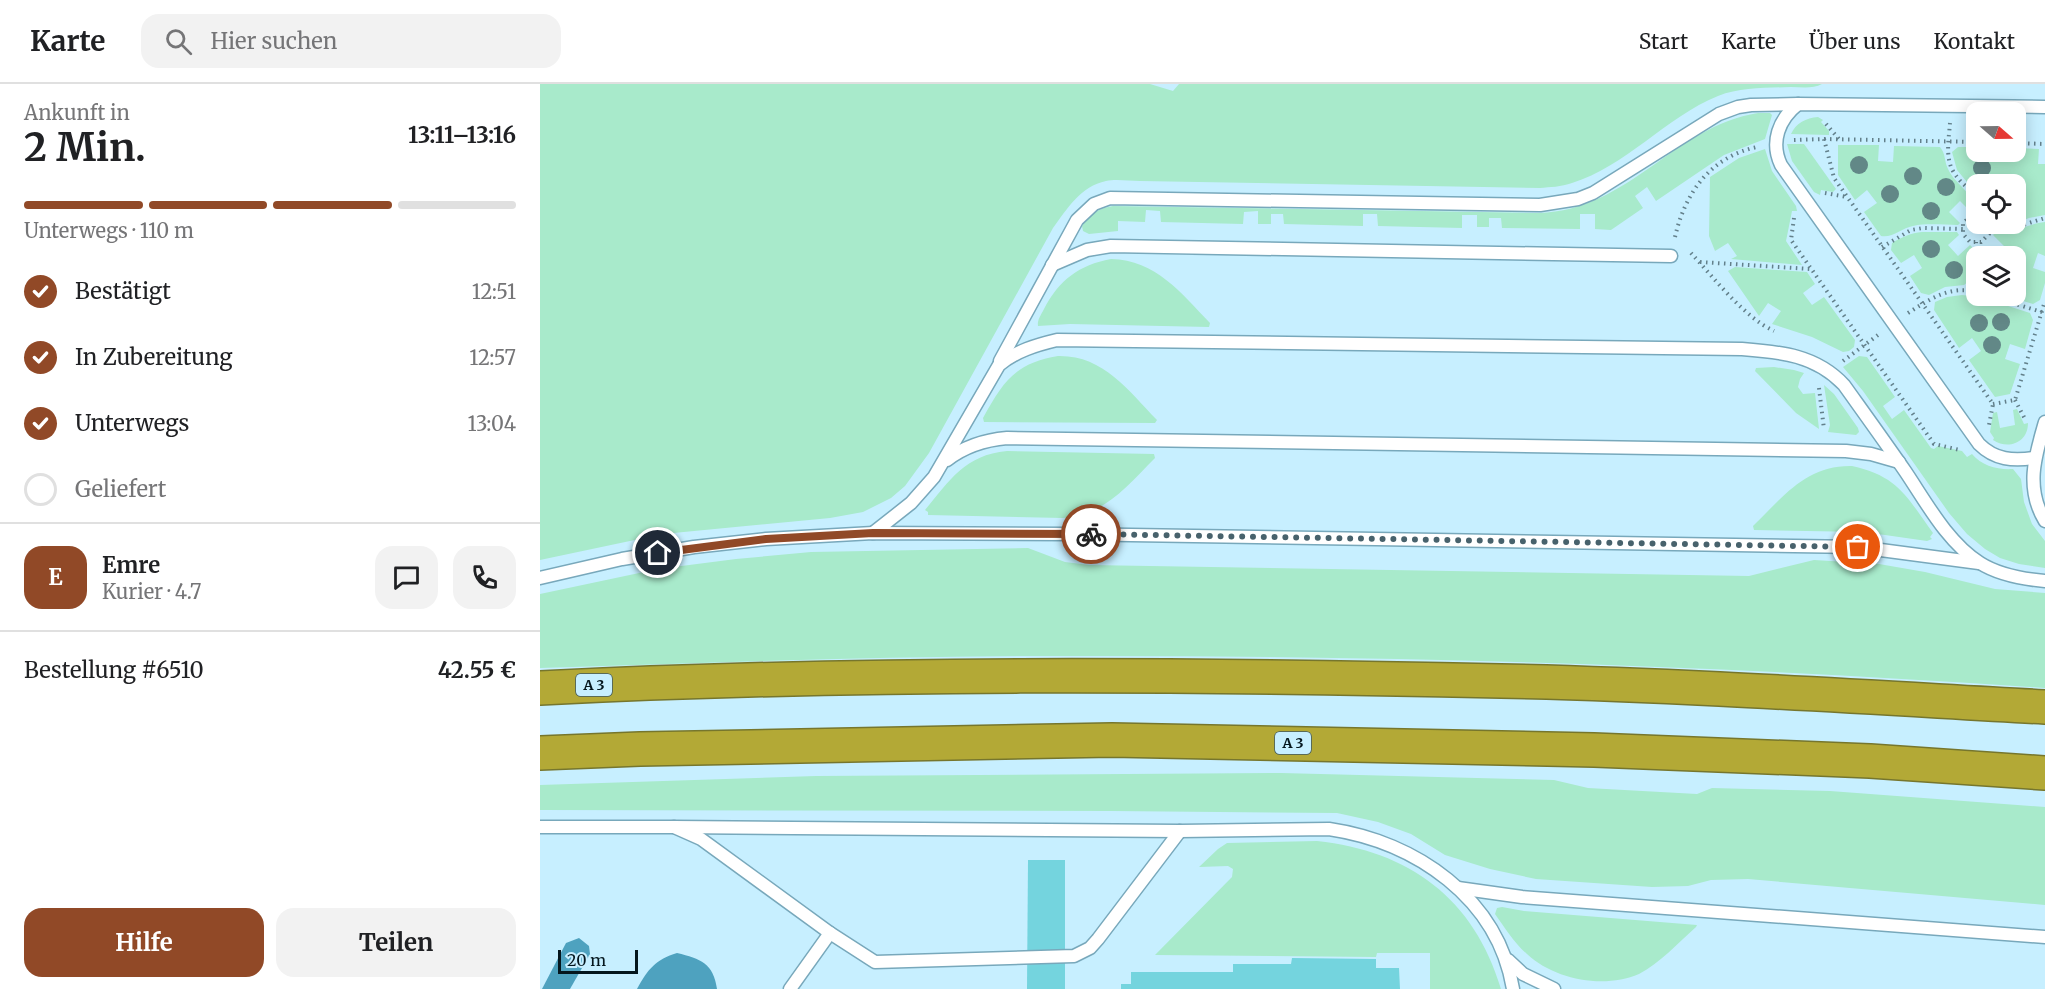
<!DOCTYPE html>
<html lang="de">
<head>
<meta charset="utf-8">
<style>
  :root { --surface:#fff; --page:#f2f2f2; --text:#202124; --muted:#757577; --line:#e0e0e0; --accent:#914927 }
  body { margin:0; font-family:Merriweather,serif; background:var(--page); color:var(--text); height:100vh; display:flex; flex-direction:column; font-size:22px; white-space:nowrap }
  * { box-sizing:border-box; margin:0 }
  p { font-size:20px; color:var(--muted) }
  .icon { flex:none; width:33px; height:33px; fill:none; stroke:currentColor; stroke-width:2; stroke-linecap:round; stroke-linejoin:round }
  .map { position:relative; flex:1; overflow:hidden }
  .side { display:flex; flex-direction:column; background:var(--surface); width:540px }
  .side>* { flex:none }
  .needle { width:39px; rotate:110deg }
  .fabs { position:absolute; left:1426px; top:18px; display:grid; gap:12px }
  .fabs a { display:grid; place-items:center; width:60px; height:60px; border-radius:12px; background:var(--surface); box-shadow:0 3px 15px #0003; font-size:30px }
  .scale { position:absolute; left:18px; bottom:15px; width:80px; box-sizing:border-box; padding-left:6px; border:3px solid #04161d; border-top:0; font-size:16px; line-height:21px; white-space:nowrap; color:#04161d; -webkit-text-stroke:4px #c7efff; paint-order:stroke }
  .pin { position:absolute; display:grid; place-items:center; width:51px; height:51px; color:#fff; margin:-26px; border:3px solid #fff; border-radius:50%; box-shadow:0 2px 6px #0007 }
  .courier { position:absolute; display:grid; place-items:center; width:60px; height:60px; margin:-30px; border:4px solid #914927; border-radius:50%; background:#fff; color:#222; box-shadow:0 2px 8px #0007 }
  .summary em { font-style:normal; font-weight:700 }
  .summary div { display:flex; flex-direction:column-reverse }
  .summary { display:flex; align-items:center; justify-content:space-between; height:102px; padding:0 24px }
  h1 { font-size:39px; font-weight:700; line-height:45px }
  .bar { display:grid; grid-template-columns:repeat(4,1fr); gap:9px 6px; align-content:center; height:72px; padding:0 24px }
  .bar i { height:8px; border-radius:4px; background:var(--line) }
  .bar .on { background:var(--accent) }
  .bar p { grid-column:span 4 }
  .line { display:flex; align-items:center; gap:15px; padding:0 24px; border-top:2px solid var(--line) }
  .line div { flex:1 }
  .round { display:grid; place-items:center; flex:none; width:63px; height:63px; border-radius:18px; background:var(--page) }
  ol { padding:0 24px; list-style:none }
  li { display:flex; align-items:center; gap:18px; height:66px }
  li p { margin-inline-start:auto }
  li .icon { padding:6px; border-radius:50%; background:var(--accent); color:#fff; stroke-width:4 }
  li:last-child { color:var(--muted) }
  li i { width:33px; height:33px; border:3px solid var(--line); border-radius:50% }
  .button { display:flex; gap:12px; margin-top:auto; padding:12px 24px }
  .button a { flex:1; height:69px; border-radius:18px; background:var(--accent); color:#fff; font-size:24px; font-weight:700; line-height:69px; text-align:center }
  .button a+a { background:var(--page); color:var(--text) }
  header { display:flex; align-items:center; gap:36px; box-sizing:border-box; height:84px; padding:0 30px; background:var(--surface); border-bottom:2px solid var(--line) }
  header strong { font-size:28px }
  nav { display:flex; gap:33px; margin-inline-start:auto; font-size:21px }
  .search { width:420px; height:54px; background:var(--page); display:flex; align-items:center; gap:15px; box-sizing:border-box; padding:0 21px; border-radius:18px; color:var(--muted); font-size:22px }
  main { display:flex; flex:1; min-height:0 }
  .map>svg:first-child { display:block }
  .green { fill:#a8eacb }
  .water { fill:#4ea2bf }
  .building { fill:#74d4de }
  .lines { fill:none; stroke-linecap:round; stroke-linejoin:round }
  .service-casing { stroke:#78a8bb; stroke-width:15 }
  .motorway-casing { stroke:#76762d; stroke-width:36 }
  .path { stroke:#63808b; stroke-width:4; stroke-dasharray:1.5 4.5; stroke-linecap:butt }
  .service { stroke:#fff; stroke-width:12 }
  .motorway { stroke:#b3a936; stroke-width:33 }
  .tree { fill:#628887 }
  .done { stroke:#48626c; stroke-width:6; stroke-dasharray:0 10.8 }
  .route { stroke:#914927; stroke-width:8 }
  .labels { text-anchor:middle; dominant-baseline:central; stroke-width:4.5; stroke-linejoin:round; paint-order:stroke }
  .shield { fill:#c7efff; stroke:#3e5761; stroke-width:1.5 }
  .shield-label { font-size:14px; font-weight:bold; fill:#04161d }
</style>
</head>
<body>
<header>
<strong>Karte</strong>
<div class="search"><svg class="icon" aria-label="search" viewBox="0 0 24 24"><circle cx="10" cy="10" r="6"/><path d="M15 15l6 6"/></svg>Hier suchen</div>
<nav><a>Start</a><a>Karte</a><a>Über uns</a><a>Kontakt</a></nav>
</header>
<main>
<section class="side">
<div class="summary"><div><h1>2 Min.</h1><p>Ankunft in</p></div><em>13:11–13:16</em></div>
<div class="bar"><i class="on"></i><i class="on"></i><i class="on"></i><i></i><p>Unterwegs · 110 m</p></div>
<ol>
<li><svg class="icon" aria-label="check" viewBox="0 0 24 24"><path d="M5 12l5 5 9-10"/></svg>Bestätigt<p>12:51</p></li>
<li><svg class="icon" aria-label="check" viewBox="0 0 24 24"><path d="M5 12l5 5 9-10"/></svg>In Zubereitung<p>12:57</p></li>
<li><svg class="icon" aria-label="check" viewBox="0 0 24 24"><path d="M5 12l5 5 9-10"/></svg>Unterwegs<p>13:04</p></li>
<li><i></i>Geliefert</li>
</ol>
<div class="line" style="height:108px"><b class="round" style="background:var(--accent);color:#fff">E</b><div><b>Emre</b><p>Kurier · 4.7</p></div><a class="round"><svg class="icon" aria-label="chat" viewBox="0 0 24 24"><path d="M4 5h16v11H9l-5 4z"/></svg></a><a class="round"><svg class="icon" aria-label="phone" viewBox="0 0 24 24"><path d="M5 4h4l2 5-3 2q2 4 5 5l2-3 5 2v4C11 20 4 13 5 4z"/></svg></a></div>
<div class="line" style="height:78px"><div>Bestellung #6510</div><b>42.55 €</b></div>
<div class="button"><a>Hilfe</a><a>Teilen</a></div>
</section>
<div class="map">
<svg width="1505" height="905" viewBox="0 0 1505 905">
  <rect width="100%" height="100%" fill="#c7efff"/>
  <g class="green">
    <path d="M 0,0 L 610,0 L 633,7 L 639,0 L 1282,0 C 1273,5 1261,3 1251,3 C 1226,4 1201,3 1178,12 C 1126,33 1085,83 1032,99 C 1021,103 1010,103 1000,104 L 600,97 C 589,97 576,95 566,97 C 541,102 527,125 513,144 L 389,369 L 365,402 L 351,414 L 323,428 L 290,434 L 123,450 L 0,476 Z"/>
    <path d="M 1218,29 L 1230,29 L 1232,31 L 1225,55 L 1184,71 L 1116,117 L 1107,103 L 1095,112 L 1103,124 L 1071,146 L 1055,145 L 1055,130 L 1040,130 L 1040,145 L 962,144 L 961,134 L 949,134 L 949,143 L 937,143 L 937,131 L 922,131 L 922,144 L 838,142 L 837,130 L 823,130 L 823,142 L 744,140 L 743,130 L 731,130 L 731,140 L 718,140 L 718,127 L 704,128 L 703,140 L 621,138 L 620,127 L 606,126 L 605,138 L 578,137 L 578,147 L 549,150 L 543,147 L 542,142 C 549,130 560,124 573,122 L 999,129 C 1090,126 1134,42 1218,29 Z"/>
    <path d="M 1278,33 L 1283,36 L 1281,38 L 1289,47 L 1289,51 L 1251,50 C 1256,39 1266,34 1278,33 Z"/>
    <path d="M 1247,60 L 1264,60 L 1296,105 L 1293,108 L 1281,106 L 1280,111 L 1274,108 L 1252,77 Z"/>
    <path d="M 1298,61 L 1339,61 L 1338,77 L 1353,78 L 1354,62 L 1400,63 C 1406,70 1404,77 1408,85 C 1416,102 1431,104 1433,126 L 1431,128 L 1420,117 L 1409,128 L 1420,139 L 1418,141 C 1403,141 1387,139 1373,142 C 1362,144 1353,154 1341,152 L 1324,128 L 1337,119 L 1327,106 L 1315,116 L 1298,91 Z"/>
    <path d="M 1418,63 L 1437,63 L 1437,68 L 1476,68 L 1476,64 L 1499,65 L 1498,80 L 1505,80 L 1505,131 L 1489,134 L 1476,139 L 1476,100 L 1437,100 L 1437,110 L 1417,86 L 1412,68 Z"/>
    <path d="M 1225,65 L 1232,87 L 1256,122 L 1257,127 L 1252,127 L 1246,157 L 1262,181 L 1191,175 L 1197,172 L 1188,159 L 1175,167 L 1169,152 L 1170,93 L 1199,74 Z"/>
    <path d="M 1505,138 L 1505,172 L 1498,169 L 1493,184 L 1505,188 L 1505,199 L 1500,216 L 1493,220 L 1467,212 L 1476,212 L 1476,172 L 1453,172 L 1464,162 L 1453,151 L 1455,149 C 1473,150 1487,140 1505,138 Z"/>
    <path d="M 1382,148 L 1417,148 L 1419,151 L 1408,161 L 1418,172 L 1430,161 L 1432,163 L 1430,196 L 1424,201 L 1405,203 L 1389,211 L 1381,209 L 1370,192 L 1382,184 L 1374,171 L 1361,179 L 1351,166 L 1352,159 C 1362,153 1371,149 1382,148 Z"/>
    <path d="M 571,175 C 616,176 641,209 670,239 L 669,243 L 530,240 L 498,242 C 497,236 501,231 504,225 C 519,196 539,181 571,175 Z"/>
    <path d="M 1195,183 L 1267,188 L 1275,200 L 1263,209 L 1272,221 L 1284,213 L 1315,256 L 1314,263 L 1309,267 L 1303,268 L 1272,253 L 1232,240 L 1241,227 L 1228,219 L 1219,232 L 1188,187 Z"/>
    <path d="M 1422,211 L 1440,213 L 1490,229 L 1493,236 L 1485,265 L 1470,260 L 1465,275 L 1480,280 L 1470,310 L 1455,313 L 1429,276 L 1441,267 L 1432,254 L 1419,264 L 1394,226 L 1395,218 L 1407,213 Z"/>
    <path d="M 518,272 C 563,271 588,306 617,336 L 615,339 L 444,338 L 443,334 C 463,298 475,279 518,272 Z"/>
    <path d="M 1319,272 L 1327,273 L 1355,313 L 1343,322 L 1352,335 L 1364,326 L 1391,364 L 1394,365 L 1398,362 L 1422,367 L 1427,373 L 1432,370 C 1442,382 1458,386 1473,385 L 1481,395 L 1484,418 L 1492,440 L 1505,457 L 1505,484 L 1479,480 L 1460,474 L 1445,465 L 1427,450 L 1409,429 L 1323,307 L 1303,283 Z"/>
    <path d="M 1234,283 L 1254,286 L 1264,289 L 1260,295 L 1258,303 L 1263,310 L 1275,309 L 1279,345 L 1256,329 L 1215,287 L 1216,284 Z"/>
    <path d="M 1284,301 L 1294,310 L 1318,344 L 1319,348 L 1316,351 L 1288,348 L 1290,341 Z"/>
    <path d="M 1477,325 L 1484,340 L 1488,339 C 1488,359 1468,366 1453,356 L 1454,354 L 1450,348 L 1453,329 L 1457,328 L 1460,344 L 1475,341 L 1473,326 Z"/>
    <path d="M 467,367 L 614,370 L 615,374 C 588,401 564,432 523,434 L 388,431 L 388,428 L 385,426 C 410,396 425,371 467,367 Z"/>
    <path d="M 1312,382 C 1358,392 1367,413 1393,449 L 1390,453 L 1392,455 L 1387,457 L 1324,448 L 1214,446 L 1213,442 C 1243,413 1266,381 1312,382 Z"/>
    <path d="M 488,464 L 525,478 L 549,481 L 1209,492 L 1274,476 L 1339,480 L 1385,488 L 1455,505 L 1505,509 L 1505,604 C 1191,582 875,572 560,572 C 373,571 187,578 0,584 L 0,510 L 118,485 L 196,475 L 271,468 Z"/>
    <path d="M 741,689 L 1014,696 L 1048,704 L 1157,710 L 1172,704 L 1290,707 L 1505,723 L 1505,821 L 1208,795 L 1171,796 L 1148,802 L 1112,803 L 996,795 L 950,785 L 905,771 L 871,750 L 838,738 L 797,729 L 571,727 L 0,726 L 0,701 L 276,692 Z"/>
    <path d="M 777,757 C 869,767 934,814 961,905 L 890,905 L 890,869 L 837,869 L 836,873 L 615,871 L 692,793 L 693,785 L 688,782 L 659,783 L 678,765 L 687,759 Z"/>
    <path d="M 962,823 L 984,827 L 1157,841 L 1156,843 C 1138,859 1120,879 1099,890 C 1064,905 1015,896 987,870 C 974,859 965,844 955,830 L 957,824 Z"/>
  </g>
  <g class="water">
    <path d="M 39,854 L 49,862 L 50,870 L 30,905 L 2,905 L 26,859 Z"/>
    <path d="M 137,869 C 161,875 173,879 177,905 L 97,905 C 107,886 116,875 137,869 Z"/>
  </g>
  <g class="building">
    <path d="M 488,776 L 525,776 L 525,905 L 487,905 Z"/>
    <path d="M 752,874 L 836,875 L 836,884 L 859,884 L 860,905 L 581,905 L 581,900 L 591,900 L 591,888 L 693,888 L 693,880 L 751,880 Z"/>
  </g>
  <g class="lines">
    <g class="service-casing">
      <g id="service">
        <path d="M 1258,20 C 1239,35 1230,58 1241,81 L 1439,360 C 1455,376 1473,377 1494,374"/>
        <path d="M 512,181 L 547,166 L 571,162 L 1131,172"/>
        <path d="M 460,277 L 537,136 L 554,120 L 570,114 L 1000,121 L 1038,115 L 1053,109 L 1179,30 L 1198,23 L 1211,21 L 1258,20 L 1505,23"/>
        <path d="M 1505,338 C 1495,372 1485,404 1505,437"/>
        <path d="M 407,376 C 425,362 444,356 467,354 L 1306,367 L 1331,370 L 1359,378"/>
        <path d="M 333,449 L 371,419 L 394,393 L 459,281 C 476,267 496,261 517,256 L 1202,265 C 1241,268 1276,271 1304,301 C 1324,329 1345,358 1365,387 C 1386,418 1407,458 1440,479 C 1459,491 1482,495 1505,497"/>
        <path d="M 0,494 L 82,475 L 154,463 L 226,455 L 333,449 L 528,450 L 1318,463 L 1439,479"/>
        <path d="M 0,743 L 134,743 L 161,755 L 290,849 L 335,878 L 534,872 L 550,864 L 558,855 L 640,747"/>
        <path d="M 134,743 L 640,747 L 789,745 C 876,758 958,814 973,905"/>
        <path d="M 918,804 L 982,813 L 1505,853"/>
        <path d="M 968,876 L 983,890 L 1014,905"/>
        <path d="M 250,905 L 290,849"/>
      </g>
    </g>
    <g class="motorway-casing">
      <g id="motorway">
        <path d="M 0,604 C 320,588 641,590 961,597 C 1142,601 1324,613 1505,623"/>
        <path d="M 0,669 L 100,665 L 572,656 L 1054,666 L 1330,677 L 1505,689"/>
      </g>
    </g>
    <g class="path">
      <path d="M 1410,39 C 1409,54 1405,73 1413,87 C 1426,109 1435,99 1436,132"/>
      <path d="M 1286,40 L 1299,55"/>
      <path d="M 1284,55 L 1437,58"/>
      <path d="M 1254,56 L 1284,55 L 1294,94 L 1453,320 L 1449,341"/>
      <path d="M 1476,59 L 1505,60"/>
      <path d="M 1285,109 L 1307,113"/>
      <path d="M 1437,132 L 1431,132 L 1423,139 L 1423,150 L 1430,158 L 1441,158 L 1449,150 L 1449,140"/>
      <path d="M 1254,134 L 1251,156 L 1394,360 L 1420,366"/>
      <path d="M 1449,145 L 1470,145 L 1505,134"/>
      <path d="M 1135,153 C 1145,109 1170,73 1217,63"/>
      <path d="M 1342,163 L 1371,146 L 1383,144 L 1423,145"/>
      <path d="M 1151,169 C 1173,193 1205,234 1234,247"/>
      <path d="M 1160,178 L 1271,185"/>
      <path d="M 1433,207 L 1436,158"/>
      <path d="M 1449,212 L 1505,229"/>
      <path d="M 1368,229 C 1390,215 1410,201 1437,208"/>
      <path d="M 1303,277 L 1338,251"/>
      <path d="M 1279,304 L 1284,345"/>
      <path d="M 1475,316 L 1485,335 L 1487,335"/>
      <path d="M 1453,320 L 1475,316 L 1505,217"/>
    </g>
    <use href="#service" class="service"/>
    <use href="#motorway" class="motorway"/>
  </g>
  <g class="tree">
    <circle cx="1319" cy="81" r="9"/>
    <circle cx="1442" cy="84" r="9"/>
    <circle cx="1373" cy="92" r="9"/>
    <circle cx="1406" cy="103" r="9"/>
    <circle cx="1350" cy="110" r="9"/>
    <circle cx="1391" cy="127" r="9"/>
    <circle cx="1391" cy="165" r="9"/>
    <circle cx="1414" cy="186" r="9"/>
    <circle cx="1461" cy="238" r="9"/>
    <circle cx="1439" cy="239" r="9"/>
    <circle cx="1452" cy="261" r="9"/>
  </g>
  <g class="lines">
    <path class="done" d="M 551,450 L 1318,463"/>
    <path class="route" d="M 118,469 L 226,455 L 333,449 L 551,450"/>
  </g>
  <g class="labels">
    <g class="shield">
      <rect x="36" y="590" width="36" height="22" rx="4.5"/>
      <rect x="735" y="648" width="36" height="22" rx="4.5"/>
    </g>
    <g class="shield-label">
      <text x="54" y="601">A 3</text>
      <text x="753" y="659">A 3</text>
    </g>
  </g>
</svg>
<div class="fabs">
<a><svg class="needle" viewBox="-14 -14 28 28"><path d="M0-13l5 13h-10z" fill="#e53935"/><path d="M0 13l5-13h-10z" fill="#757577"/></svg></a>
<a><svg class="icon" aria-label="locate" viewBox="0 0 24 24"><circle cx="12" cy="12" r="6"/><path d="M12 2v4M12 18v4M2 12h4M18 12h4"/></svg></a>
<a><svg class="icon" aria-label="layers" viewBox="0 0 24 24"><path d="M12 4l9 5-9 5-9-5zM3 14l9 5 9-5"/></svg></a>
</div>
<div class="scale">20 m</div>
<div class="pin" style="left:1318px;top:463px;background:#ea580c"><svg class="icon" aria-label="bag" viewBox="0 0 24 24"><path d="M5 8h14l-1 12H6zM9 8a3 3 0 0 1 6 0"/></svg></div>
<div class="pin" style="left:118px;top:469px;background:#1f2937"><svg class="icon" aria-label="home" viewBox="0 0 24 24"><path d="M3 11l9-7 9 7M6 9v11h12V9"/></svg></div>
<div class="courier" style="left:551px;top:450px"><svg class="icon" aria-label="bike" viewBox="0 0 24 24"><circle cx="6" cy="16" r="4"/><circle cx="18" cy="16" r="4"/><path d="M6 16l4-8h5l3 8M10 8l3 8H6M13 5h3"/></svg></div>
</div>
</main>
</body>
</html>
